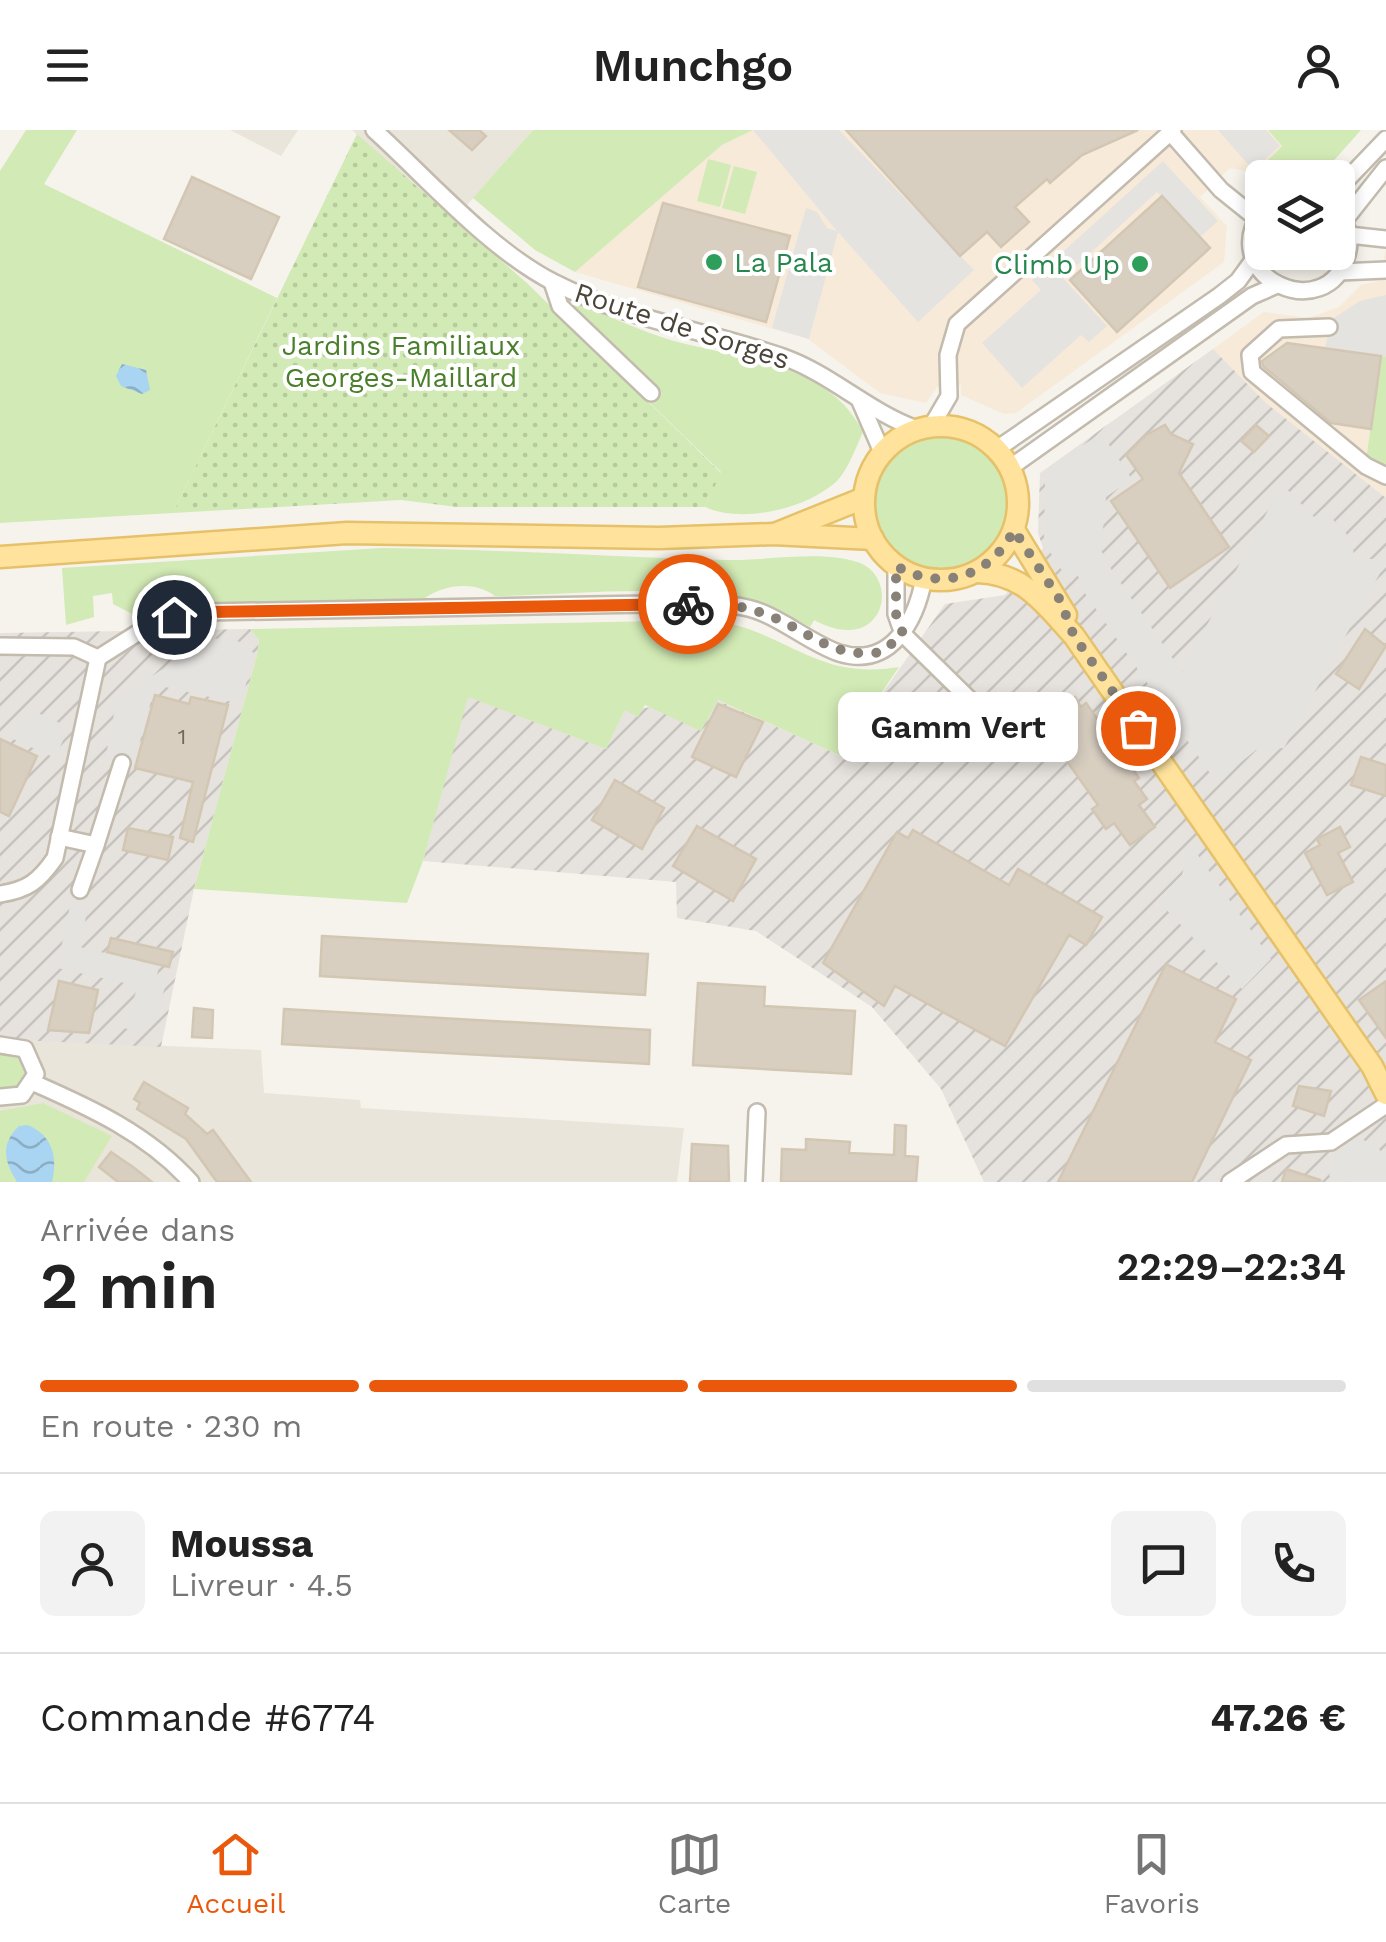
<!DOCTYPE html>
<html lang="fr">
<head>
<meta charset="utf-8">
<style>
  :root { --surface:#fff; --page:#f2f2f2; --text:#222; --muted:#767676; --line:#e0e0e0; --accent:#ea580c }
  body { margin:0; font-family:"Work Sans",sans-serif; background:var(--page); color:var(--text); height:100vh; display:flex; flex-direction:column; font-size:38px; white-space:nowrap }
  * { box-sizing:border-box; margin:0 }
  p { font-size:32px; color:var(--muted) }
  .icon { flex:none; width:55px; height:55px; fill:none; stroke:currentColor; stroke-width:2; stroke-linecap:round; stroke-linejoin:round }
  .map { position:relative; height:1052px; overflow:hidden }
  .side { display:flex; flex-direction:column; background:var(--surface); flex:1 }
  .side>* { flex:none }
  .controls { position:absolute; left:1245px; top:30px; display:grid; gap:20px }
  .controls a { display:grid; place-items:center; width:110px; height:110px; border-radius:15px; background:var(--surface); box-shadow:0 5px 15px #0003; font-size:50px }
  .pin { position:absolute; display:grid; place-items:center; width:85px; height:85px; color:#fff; margin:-42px; border:5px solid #fff; border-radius:50%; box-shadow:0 2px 10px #0007 }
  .courier { position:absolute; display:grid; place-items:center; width:100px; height:100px; margin:-50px; border:8px solid #ea580c; border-radius:50%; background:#fff; color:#222; box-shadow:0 2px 12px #0007 }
  .bubble { position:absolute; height:70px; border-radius:15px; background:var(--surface); box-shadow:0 5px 15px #0003; font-size:32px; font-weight:600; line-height:70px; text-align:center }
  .summary em { font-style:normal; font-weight:600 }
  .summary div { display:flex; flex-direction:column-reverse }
  .summary { display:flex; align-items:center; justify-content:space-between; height:170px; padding:0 40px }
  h1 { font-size:65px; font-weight:600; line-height:75px }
  .bar { display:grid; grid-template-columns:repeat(4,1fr); gap:15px 10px; align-content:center; height:120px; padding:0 40px }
  .bar i { height:12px; border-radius:8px; background:var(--line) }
  .bar .current { background:var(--accent) }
  .bar p { grid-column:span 4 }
  .line { display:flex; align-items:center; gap:25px; padding:0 40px; border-top:2px solid var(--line) }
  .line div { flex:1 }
  .round { display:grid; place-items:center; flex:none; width:105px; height:105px; border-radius:15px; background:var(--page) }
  header { display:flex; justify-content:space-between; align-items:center; height:130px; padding:0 40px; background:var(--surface); font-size:45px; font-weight:600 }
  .tab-bar { display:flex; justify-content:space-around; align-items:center; height:140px; border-top:2px solid var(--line); background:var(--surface); font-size:28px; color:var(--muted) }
  .tab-bar a { display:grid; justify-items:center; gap:5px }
  .tab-bar .current { color:var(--accent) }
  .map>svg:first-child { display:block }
  .residential { fill:#eae5da }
  .commercial { fill:#f7ead8 }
  .industrial { fill:url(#industrial-furrows) }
  .green { fill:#d2eab5 }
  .garden { fill:url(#garden-dots) }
  .parking { fill:#e5e3e0 }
  .water { fill:url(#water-waves) }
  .building { fill:#d8cfc1; stroke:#d3c7b4; stroke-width:2.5 }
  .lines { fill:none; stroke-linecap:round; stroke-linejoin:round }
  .minor-casing { stroke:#c2bbae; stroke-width:20 }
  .major-casing { stroke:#e6c16a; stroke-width:25 }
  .minor { stroke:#fff; stroke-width:15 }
  .major { stroke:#ffe39c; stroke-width:20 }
  .done { stroke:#878178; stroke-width:10; stroke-dasharray:0 18 }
  .route { stroke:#ea580c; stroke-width:12 }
  .leisure-dot { fill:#2e9e5b; stroke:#fff; stroke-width:4 }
  .labels { text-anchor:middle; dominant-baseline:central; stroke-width:8; stroke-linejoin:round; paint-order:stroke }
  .number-label { font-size:22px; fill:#6e675b }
  .leisure-label { font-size:28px; fill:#27864d; stroke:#fff; text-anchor:start }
  .street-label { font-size:28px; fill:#4b4439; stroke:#fff }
  .park-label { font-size:28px; fill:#4a7f2a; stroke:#fff }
</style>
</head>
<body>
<header><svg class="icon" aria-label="menu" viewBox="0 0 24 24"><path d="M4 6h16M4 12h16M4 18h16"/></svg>Munchgo<svg class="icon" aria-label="person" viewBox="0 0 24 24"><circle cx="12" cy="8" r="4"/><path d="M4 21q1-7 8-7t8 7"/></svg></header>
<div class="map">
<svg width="1386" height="1052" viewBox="0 0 1386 1052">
  <defs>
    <pattern id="industrial-furrows" width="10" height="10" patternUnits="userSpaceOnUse" patternTransform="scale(2.5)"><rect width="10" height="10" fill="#e6e2dd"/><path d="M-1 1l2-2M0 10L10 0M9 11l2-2" fill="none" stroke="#c7c3be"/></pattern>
    <pattern id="garden-dots" width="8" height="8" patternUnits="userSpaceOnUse" patternTransform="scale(2.5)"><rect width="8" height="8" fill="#d2eab5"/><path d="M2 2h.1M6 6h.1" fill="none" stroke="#b6ca9c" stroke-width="1.8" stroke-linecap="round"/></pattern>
    <pattern id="water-waves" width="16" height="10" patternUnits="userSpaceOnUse" patternTransform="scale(2.5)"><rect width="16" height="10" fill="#a9d4f2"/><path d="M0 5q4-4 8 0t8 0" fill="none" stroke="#8caec5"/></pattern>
  </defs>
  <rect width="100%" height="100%" fill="#f6f3ec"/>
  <g class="residential">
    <path d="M 230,0 L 298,0 L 281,26 Z"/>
    <path d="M 352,0 L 533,0 L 453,91 Z"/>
    <path d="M 0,909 L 261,920 L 264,963 L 360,970 L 361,978 L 684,998 L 677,1052 L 0,1052 Z"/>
  </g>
  <g class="commercial">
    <path d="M 753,0 L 1268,0 L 1282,16 L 1255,43 L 1230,38 L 1200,67 L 1227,96 L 1224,132 L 1016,283 L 1004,284 L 961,265 L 961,255 L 937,257 L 926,273 L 880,263 L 808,209 L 575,142 L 722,15 Z"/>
    <path d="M 1386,118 L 1386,368 L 1266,273 L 1213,219 L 1264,182 L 1309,188 L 1339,177 L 1361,155 L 1380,151 Z"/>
  </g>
  <g class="industrial">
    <path d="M 1213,219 L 1266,273 L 1386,368 L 1386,1052 L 984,1052 L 941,959 L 872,877 L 756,801 L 677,788 L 676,752 L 423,731 L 467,566 L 606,619 L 625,580 L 717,570 L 839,625 L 945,474 L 1005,465 L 1043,418 L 1038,403 L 1040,343 Z"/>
    <path d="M 250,499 L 259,510 L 258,521 L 194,759 L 161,917 L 0,909 L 0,503 Z"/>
  </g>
  <g class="green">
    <path d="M 26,0 L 77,0 L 44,54 L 277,168 L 173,383 L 0,393 L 0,41 Z"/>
    <path d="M 533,0 L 753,0 L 722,15 L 575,142 L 535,120 L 473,68 Z"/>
    <path d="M 1268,0 L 1361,0 L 1328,37 L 1282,35 L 1255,43 L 1282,16 Z"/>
    <path d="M 708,29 L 731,35 L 720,77 L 697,71 Z"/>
    <path d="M 734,36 L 757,42 L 745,84 L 722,78 Z"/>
    <path d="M 573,170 C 606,185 640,201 674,211 C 740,229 829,233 863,302 C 856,317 848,340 837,351 C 807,379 742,394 705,377 L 721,342 L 650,273 L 658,265 L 571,177 Z"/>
    <path d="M 1381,226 L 1386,227 L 1386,338 L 1366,330 Z"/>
    <circle cx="941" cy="374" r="66"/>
    <path d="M 382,418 C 496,419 610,427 724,430 C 767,431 820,420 857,432 C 902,446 885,528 814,490 L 810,497 C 722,444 595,465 495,466 C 475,451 445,454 425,468 L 187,477 L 136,486 L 113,474 L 112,463 L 93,466 L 94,487 L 66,495 L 62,438 Z"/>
    <path d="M 712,490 C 790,502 815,551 899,537 L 839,625 L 718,570 L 701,601 L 645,575 L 638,587 L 625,580 L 606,619 L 468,567 L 423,731 L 407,773 L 194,759 L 258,521 L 259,510 L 250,499 Z"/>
    <path d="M 10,922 L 23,926 L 30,944 L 19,960 L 0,960 L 0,924 Z"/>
    <path d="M 43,973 L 112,1006 L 84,1052 L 0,1052 L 0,981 Z"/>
  </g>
  <path class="garden" d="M 357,4 L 529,155 L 721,343 L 705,377 L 457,377 L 401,370 L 173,383 Z"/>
  <g class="parking">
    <path d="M 753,0 L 839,0 L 974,140 L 918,192 L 838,102 L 809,209 L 772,198 L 806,78 L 817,82 L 827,98 L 837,101 Z"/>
    <path d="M 1218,0 L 1266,0 L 1280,16 L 1253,40 Z"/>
    <path d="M 1163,31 L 1218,91 L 1200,107 L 1157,62 L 1063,148 L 1107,196 L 1089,212 L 1081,205 L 1022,258 L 982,213 L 1041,160 L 1032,150 Z"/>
    <path d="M 1386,165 L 1386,227 L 1325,218 L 1331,190 L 1360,171 Z"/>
    <path d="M 1101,303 L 1132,349 L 1106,367 L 1101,421 L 1109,431 L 1082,452 L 1075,442 L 1067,448 L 1044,413 L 1045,349 L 1050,338 Z"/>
    <path d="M 1282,354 L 1314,387 L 1323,379 L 1351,409 L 1355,430 L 1386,428 L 1386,432 L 1284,618 L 1256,620 L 1216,652 L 1080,456 L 1109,436 L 1182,542 Z"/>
    <path d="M 210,508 L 238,511 L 254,523 L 241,574 L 161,556 L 153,563 L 133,637 L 105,630 L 117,569 Z"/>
    <path d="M 36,582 L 62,594 L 58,603 L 65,606 L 55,628 L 11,608 L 21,586 L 31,591 Z"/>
    <path d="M 1190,714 L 1271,829 L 1242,859 L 1157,770 L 1182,745 Z"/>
    <path d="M 72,766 L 89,771 L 80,817 L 159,836 L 157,845 L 168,848 L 153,895 L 142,891 L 139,902 L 124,898 L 138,856 L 57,838 Z"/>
    <path d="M 1354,1007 L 1375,1014 L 1386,1028 L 1386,1052 L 1348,1052 L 1329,1046 L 1335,1028 Z"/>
  </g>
  <g class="water">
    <path d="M 122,234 L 146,240 L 150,260 L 142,264 L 121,256 L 116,246 Z"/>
    <path d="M 27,995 C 52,1004 58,1027 52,1052 L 17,1052 C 4,1031 0,1014 19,996 Z"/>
  </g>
  <g class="building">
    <path d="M 449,0 L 479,0 L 486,6 L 472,20 Z"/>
    <path d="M 846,0 L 1138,0 L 1082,25 L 1050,53 L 1047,49 L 1015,77 L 1029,92 L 1001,117 L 987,102 L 960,126 Z"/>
    <path d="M 192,47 L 279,87 L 251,149 L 164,109 Z"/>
    <path d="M 1162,66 L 1210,118 L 1117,202 L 1070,150 Z"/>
    <path d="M 663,73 L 790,106 L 766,192 L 638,157 Z"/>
    <path d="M 1287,213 L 1381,226 L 1371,299 L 1331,293 L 1263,236 L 1262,231 Z"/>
    <path d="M 1165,295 L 1171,304 L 1193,314 L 1179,343 L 1229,417 L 1170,458 L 1111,371 L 1143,349 L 1126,325 L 1146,305 Z"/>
    <path d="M 1256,295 L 1269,306 L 1254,322 L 1241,311 Z"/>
    <path d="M 1365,499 L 1386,516 L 1359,559 L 1336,544 Z"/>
    <path d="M 155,565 L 189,574 L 191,567 L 228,575 L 193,712 L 180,708 L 193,652 L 135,638 Z"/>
    <path d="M 1075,567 L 1081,577 L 1086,573 L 1139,648 L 1134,651 L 1147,669 L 1139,675 L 1155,697 L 1130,715 L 1114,693 L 1106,699 L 1092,679 L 1098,675 L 1039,592 Z"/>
    <path d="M 718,574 L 763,592 L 736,647 L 692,627 Z"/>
    <path d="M 0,609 L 37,626 L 9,686 L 0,682 Z"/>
    <path d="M 1361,627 L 1386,635 L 1386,666 L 1351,655 Z"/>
    <path d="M 615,650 L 664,678 L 642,719 L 592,690 Z"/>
    <path d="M 697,696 L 756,729 L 733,771 L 673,736 Z"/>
    <path d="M 1340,697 L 1350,717 L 1338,723 L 1353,752 L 1327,765 L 1305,723 L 1320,715 L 1317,709 Z"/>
    <path d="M 128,698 L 173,707 L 168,730 L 123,720 Z"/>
    <path d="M 913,700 L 1009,755 L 1018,739 L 1102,787 L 1086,815 L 1069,805 L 1005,916 L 895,856 L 884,876 L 823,833 L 897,702 L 908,708 Z"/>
    <path d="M 322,806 L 648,824 L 645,865 L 320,846 Z"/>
    <path d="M 111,808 L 173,822 L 169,837 L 107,822 Z"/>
    <path d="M 1166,834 L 1236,869 L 1215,912 L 1251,930 L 1192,1052 L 1058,1052 Z"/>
    <path d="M 59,851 L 98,860 L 89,903 L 48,900 Z"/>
    <path d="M 1386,851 L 1386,908 L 1359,870 Z"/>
    <path d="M 698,853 L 765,857 L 764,876 L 855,881 L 851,944 L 693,935 Z"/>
    <path d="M 194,878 L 213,880 L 212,908 L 192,907 Z"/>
    <path d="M 284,879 L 650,900 L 649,934 L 282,914 Z"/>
    <path d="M 144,952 L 188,978 L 185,984 L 207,1004 L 213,1000 L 251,1052 L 217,1052 L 186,1009 L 137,979 L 140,973 L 134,969 Z"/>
    <path d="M 1299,956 L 1331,961 L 1324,986 L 1293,976 Z"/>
    <path d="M 895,995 L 906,996 L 905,1026 L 918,1027 L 916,1052 L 781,1052 L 782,1019 L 806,1020 L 806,1009 L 850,1012 L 849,1023 L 894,1025 Z"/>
    <path d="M 692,1014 L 728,1016 L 729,1052 L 690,1052 Z"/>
    <path d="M 111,1022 L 133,1037 L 152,1052 L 118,1052 L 99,1037 Z"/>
    <path d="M 1286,1039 L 1320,1050 L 1320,1052 L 1282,1052 Z"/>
  </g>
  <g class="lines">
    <g class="minor-casing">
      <g id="minor">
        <path d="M 374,0 C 428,49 489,119 553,152 C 627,190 706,200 783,227 C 831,244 869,282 917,299"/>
        <path d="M 1170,2 L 1221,60 L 1257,89"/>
        <path d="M 1338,59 L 1386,9"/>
        <path d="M 1262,81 C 1215,148 1328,197 1347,125 C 1352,109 1347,94 1338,81"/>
        <path d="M 1344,91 L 1386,38"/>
        <path d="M 1349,105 L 1386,109"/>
        <path d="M 1340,142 L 1386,140"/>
        <path d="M 552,152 L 560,176 L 651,263"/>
        <path d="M 1329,197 L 1279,199 L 1250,225 L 1252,242 L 1366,336 L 1386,346"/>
        <path d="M 859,269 L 882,322"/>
        <path d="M 932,295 L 949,266 L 948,225 L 957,194 L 1173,0"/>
        <path d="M 997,319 L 1219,166 L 1238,151 L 1254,129"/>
        <path d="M 1011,337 L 1252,166 L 1277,155"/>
        <path d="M 896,435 L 896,484 L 903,504 L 1019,618"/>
        <path d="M 0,516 L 74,517 L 98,528"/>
        <path d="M 98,528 L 155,492 L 207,482 L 703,473 C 723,474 744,475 763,483 C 789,494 813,514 839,523 C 891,539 916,491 924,448"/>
        <path d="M 59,707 L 96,715 L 122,633"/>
        <path d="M 80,760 L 96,715"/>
        <path d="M 0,764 C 28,760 39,751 55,728 L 98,528"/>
        <path d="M 0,915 L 25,919 L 36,944 L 22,965 L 0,967"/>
        <path d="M 34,953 C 91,978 148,1004 191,1052"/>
        <path d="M 754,1052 L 757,982"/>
        <path d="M 1230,1052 L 1286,1015 L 1331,1012 L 1386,975"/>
      </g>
    </g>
    <g class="major-casing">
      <g id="major">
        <circle cx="941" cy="373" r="77"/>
        <path d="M 1014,400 L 1066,485"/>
        <path d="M 777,403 L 864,368"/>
        <path d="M 0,427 L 347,403 L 659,408 L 773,404 L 873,409"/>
        <path d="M 977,442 C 1024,443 1045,474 1074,506 L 1372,936 L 1386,964"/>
      </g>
    </g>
    <use href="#minor" class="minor"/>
    <use href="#major" class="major"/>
  </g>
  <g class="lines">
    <path class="done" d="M 688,474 C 712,473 736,474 759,482 C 807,497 828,530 882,522 L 903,504 L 896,484 L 896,436 C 942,462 990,447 1014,400 L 1060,470 L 1074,506 L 1138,598"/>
    <path class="route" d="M 174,487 L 206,482 L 688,474"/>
  </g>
  <g class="leisure-dot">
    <circle cx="714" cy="132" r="10"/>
    <circle cx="1140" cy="134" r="10"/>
  </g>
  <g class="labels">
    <g class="number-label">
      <text x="182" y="606">1</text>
    </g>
    <g class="leisure-label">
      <text x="734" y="132">La Pala</text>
      <text x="1120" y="134" text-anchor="end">Climb Up</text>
    </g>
    <g class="street-label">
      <text transform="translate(682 196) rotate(18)">Route de Sorges</text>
    </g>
    <g class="park-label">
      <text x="401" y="215">Jardins Familiaux<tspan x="401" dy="32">Georges-Maillard</tspan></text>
    </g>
  </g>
</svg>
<div class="controls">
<a><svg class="icon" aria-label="layers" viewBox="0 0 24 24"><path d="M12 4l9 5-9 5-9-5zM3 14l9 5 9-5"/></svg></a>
</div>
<div class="pin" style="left:1138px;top:598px;background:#ea580c"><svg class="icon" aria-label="bag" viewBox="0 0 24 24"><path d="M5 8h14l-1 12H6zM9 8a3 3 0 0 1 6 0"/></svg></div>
<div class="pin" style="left:174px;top:487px;background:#1f2937"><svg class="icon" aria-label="home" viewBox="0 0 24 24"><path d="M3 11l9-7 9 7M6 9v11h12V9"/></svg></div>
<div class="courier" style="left:688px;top:474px"><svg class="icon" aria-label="bike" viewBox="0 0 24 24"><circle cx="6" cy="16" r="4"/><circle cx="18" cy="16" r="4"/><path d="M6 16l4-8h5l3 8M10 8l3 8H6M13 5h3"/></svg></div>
<div class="bubble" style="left:838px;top:562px;width:240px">Gamm Vert</div>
</div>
<section class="side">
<div class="summary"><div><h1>2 min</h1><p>Arrivée dans</p></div><em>22:29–22:34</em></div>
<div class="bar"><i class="current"></i><i class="current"></i><i class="current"></i><i></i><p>En route · 230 m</p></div>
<div class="line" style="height:180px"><a class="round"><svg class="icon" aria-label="person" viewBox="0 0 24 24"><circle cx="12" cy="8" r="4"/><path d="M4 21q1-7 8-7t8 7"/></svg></a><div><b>Moussa</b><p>Livreur · 4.5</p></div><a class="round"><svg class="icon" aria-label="chat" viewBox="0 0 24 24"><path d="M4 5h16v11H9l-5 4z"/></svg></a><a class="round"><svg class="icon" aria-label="phone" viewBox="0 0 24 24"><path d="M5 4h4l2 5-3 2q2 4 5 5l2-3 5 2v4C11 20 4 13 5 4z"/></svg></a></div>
<div class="line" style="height:130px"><div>Commande #6774</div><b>47.26 €</b></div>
</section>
<nav class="tab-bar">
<a class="current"><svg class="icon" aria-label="home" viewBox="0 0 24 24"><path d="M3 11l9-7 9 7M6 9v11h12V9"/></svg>Accueil</a>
<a><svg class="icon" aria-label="map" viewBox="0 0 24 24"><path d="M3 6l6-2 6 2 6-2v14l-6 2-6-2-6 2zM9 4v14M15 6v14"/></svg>Carte</a>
<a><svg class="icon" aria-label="saved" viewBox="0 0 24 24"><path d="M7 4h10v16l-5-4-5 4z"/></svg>Favoris</a>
</nav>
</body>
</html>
